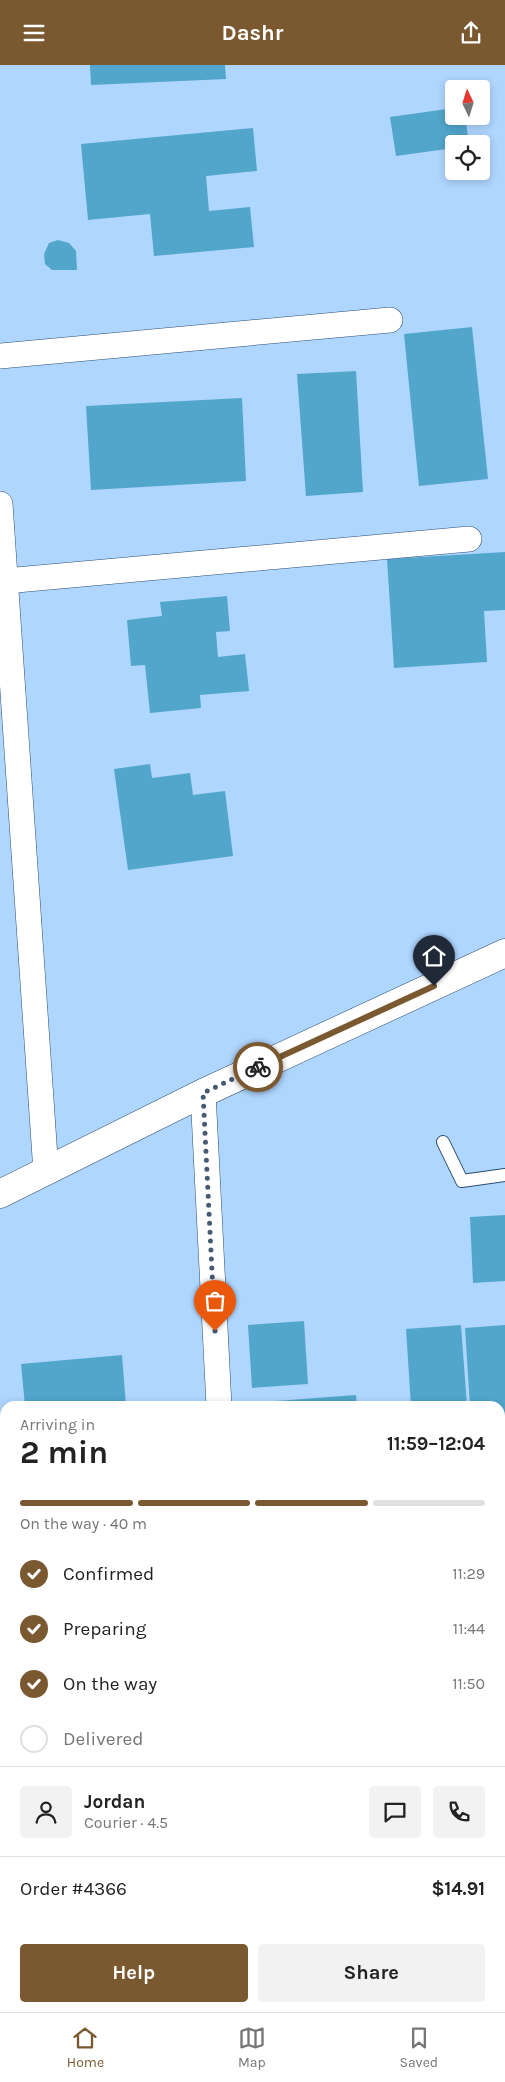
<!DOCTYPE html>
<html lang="en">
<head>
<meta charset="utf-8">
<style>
  :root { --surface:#fff; --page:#f2f2f2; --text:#222; --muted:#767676; --line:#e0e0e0; --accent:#7b5930 }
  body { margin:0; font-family:Karla,sans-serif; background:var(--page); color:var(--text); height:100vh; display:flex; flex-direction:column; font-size:19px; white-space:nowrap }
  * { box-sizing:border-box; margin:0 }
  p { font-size:16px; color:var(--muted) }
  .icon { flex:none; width:28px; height:28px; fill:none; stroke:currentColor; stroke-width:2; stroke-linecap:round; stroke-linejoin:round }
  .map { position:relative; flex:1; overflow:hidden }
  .drawer { position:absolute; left:0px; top:1336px; width:505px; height:611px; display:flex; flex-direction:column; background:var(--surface); border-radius:15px 15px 0 0; box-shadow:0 2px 8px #0003 }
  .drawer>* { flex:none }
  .needle { width:32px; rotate:356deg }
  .tools { position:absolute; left:445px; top:15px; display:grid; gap:10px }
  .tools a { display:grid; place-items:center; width:45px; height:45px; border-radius:5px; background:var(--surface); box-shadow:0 2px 8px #0003; font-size:25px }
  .pin { position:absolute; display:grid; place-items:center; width:42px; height:42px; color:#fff; margin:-51px -21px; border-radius:50% 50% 50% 0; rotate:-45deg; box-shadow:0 0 5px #0007 }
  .pin .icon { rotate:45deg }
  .courier { position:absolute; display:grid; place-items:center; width:50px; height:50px; margin:-25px; border:4px solid #7b5930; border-radius:50%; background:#fff; color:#222; box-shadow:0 1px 6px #0007 }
  .headline em { font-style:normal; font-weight:700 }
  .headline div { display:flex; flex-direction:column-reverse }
  .headline { display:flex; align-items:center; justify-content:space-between; height:85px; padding:0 20px }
  h1 { font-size:32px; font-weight:700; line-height:38px }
  .bar { display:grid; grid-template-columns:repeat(4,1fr); gap:8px 5px; align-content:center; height:60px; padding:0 20px }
  .bar i { height:6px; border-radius:4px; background:var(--line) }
  .bar .on { background:var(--accent) }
  .bar p { grid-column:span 4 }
  .line { display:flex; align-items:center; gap:12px; padding:0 20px; border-top:1px solid var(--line) }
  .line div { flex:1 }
  .round { display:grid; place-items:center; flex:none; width:52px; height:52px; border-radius:5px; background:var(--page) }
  ol { padding:0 20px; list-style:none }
  li { display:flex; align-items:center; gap:15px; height:55px }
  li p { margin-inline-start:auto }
  li .icon { padding:5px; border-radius:50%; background:var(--accent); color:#fff; stroke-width:4 }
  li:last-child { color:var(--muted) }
  li i { width:28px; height:28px; border:2px solid var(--line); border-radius:50% }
  .cta { display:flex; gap:10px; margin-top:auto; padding:10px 20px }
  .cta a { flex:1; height:58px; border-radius:5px; background:var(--accent); color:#fff; font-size:20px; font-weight:700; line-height:58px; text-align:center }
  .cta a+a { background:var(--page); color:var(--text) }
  header { display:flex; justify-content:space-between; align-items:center; height:65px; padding:0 20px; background:var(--accent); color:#fff; font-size:22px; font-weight:700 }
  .tabs { display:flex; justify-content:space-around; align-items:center; height:70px; border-top:1px solid var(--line); background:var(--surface); font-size:14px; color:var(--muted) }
  .tabs a { display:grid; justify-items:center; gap:2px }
  .tabs .on { color:var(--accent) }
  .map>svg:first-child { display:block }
  .building { fill:#52a6cc }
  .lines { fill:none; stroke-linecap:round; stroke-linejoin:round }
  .service-casing { stroke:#2b4d70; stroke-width:14 }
  .minor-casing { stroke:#2b4d70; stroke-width:26 }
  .tertiary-casing { stroke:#2b4d70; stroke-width:29 }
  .service { stroke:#fff; stroke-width:12 }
  .minor { stroke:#fff; stroke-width:25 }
  .tertiary { stroke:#fff; stroke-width:28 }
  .done { stroke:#445b73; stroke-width:5; stroke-dasharray:0 9 }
  .route { stroke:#7b5930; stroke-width:6 }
</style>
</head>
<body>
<header><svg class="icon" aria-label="menu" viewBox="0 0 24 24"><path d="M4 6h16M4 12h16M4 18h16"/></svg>Dashr<svg class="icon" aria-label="share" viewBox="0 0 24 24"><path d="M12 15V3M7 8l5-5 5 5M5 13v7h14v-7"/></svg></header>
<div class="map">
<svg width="505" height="1947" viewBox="0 0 505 1947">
  <rect width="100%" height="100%" fill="#afd6ff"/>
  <g class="building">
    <path d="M 90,0 L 225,0 L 226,14 L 91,20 Z"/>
    <path d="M 454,43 L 454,51 L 465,51 L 469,79 L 454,79 L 454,83 L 396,91 L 390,52 Z"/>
    <path d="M 253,63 L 257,106 L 206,111 L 209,146 L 250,142 L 254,182 L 154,191 L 150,149 L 88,155 L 81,79 Z"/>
    <path d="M 58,175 L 69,178 L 76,186 L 77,205 L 52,205 L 45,199 L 44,189 L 49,178 Z"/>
    <path d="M 472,262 L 488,414 L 419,421 L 404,269 Z"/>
    <path d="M 356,306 L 363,427 L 306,431 L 297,309 Z"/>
    <path d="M 242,333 L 246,416 L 91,425 L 86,341 Z"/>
    <path d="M 505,487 L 505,545 L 484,546 L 487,597 L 394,603 L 387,494 Z"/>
    <path d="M 227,531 L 230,566 L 216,567 L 218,592 L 245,589 L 249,626 L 200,630 L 201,643 L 150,648 L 145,600 L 131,601 L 127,555 L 162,551 L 160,537 Z"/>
    <path d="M 150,699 L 152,713 L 190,708 L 193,730 L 225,726 L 233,791 L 128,805 L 114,704 Z"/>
    <path d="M 505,1150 L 505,1216 L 473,1218 L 470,1152 Z"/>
    <path d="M 304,1256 L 308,1319 L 252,1323 L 248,1260 Z"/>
    <path d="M 461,1260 L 467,1341 L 411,1341 L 406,1264 Z"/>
    <path d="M 505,1260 L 505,1352 L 500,1352 L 500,1341 L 470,1341 L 465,1263 Z"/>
    <path d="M 122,1290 L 126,1341 L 25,1341 L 21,1299 Z"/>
    <path d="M 356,1330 L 357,1341 L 276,1341 L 276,1336 Z"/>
    <path d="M 0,1378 L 5,1378 L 5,1449 L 3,1449 Z"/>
    <path d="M 500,1410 L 505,1445 L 505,1505 L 500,1506 Z"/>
    <rect x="500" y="1649" width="5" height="52"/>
    <rect x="0" y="1682" width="5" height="44"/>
    <path d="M 0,1772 L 5,1772 L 5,1797 L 0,1798 Z"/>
    <path d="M 505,1802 L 505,1854 L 500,1855 L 500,1803 Z"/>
    <path d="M 0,1827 L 5,1827 L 5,1871 L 0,1872 Z"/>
    <rect x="500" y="1861" width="5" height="65"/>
    <path d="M 91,1942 L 126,1942 L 127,1947 L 92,1947 Z"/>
  </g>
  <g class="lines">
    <g class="service-casing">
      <path id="service" d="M 443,1077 L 462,1116 L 505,1110"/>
    </g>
    <g class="minor-casing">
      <g id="minor">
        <path d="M 0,291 L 390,255"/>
        <path d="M 0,439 L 46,1107"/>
        <path d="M 5,516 L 469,474"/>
        <path d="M 203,1028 L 219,1341"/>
        <path d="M 500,1565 L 505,1565"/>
        <path d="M 0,1605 L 5,1605"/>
        <path d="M 0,1933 L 5,1932"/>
        <path d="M 20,1942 L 21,1947"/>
        <path d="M 257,1942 L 258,1947"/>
      </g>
    </g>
    <g class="tertiary-casing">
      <path id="tertiary" d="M 0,1129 L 203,1028 L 505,888"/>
    </g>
    <use href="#service" class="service"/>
    <use href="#minor" class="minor"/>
    <use href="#tertiary" class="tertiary"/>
  </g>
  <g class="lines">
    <path class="done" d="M 215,1266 L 203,1028 L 258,1002"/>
    <path class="route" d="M 258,1002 L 434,921"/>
  </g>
</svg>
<div class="tools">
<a><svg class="needle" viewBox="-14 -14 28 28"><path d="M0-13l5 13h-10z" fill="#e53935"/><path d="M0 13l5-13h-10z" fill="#767676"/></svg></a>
<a><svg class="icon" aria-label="locate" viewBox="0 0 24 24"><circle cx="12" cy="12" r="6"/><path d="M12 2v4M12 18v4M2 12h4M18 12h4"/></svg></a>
</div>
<div class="pin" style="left:215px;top:1266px;background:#ea580c"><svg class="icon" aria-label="bag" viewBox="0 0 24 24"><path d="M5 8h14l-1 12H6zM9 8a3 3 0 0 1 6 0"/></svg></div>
<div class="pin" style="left:434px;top:921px;background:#1f2937"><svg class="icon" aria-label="home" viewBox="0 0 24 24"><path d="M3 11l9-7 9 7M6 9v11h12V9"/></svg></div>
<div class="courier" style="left:258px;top:1002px"><svg class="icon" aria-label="bike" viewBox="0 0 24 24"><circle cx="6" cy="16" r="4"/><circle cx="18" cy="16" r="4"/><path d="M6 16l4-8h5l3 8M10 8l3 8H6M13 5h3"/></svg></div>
<section class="drawer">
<div class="headline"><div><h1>2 min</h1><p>Arriving in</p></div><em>11:59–12:04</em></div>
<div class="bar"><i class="on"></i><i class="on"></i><i class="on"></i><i></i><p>On the way · 40 m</p></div>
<ol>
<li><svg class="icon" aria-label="check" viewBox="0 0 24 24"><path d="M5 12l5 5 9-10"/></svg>Confirmed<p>11:29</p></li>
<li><svg class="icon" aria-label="check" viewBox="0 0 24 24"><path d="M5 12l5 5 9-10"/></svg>Preparing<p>11:44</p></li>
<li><svg class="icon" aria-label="check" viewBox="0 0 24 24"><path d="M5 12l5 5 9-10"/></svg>On the way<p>11:50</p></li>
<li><i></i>Delivered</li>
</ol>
<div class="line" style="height:90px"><a class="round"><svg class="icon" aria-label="person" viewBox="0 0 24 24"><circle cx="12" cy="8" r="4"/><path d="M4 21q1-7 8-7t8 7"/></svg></a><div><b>Jordan</b><p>Courier · 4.5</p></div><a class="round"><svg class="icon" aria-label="chat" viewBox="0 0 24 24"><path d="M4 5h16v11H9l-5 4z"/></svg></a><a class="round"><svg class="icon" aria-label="phone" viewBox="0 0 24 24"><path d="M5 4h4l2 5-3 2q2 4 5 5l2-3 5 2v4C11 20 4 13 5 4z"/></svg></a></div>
<div class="line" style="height:65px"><div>Order #4366</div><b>$14.91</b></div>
<div class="cta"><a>Help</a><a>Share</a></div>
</section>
</div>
<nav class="tabs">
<a class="on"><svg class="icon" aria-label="home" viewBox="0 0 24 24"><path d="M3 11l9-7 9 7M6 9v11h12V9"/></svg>Home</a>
<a><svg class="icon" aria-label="map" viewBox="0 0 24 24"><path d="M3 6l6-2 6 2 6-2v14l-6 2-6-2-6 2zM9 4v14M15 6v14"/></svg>Map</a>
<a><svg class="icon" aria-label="saved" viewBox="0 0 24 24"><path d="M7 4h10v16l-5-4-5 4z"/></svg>Saved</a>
</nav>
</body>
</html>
